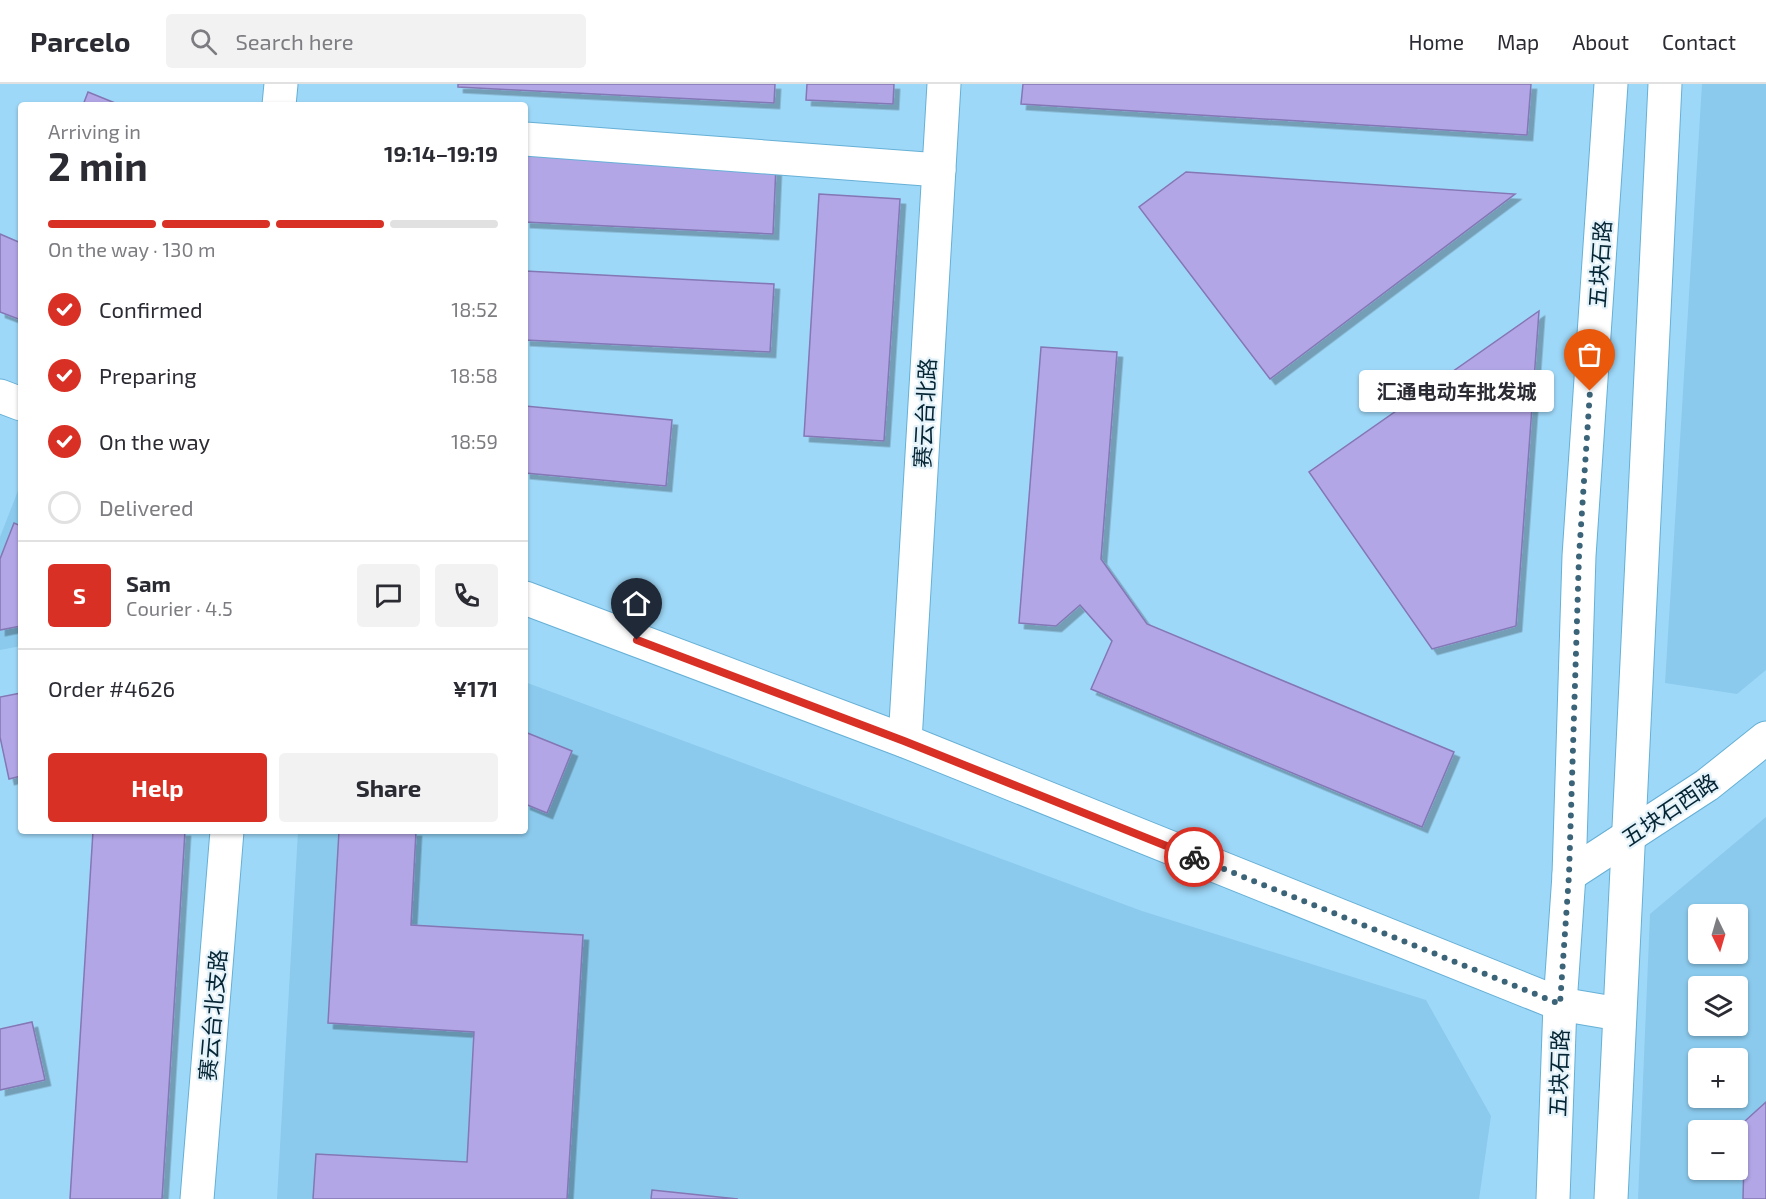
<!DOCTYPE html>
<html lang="en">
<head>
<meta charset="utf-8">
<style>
  :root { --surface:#fff; --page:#f2f2f3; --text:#2b2b33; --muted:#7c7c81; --line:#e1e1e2; --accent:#d93025 }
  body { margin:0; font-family:"Exo 2","Noto Sans SC",sans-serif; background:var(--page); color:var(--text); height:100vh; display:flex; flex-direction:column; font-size:22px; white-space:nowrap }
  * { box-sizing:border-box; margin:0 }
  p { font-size:20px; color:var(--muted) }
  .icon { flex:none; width:33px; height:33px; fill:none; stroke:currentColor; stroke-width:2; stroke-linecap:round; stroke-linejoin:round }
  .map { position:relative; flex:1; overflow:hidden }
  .side { position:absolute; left:18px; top:18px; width:510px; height:732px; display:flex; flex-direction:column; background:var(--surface); border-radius:6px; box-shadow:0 2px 4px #0004 }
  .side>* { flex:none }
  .needle { width:39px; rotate:175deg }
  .tools { position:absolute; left:1688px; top:820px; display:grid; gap:12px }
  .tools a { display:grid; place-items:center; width:60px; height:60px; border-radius:6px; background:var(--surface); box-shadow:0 2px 4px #0004; font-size:30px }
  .pin { position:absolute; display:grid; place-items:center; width:51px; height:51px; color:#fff; margin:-62px -26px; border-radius:50% 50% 50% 0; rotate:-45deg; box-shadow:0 0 6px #0007 }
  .pin .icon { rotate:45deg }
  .courier { position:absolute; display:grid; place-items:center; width:60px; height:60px; margin:-30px; border:4px solid #d93025; border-radius:50%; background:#fff; color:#222; box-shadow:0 2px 8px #0007 }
  .bubble { position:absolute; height:42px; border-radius:6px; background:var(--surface); box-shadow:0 2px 4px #0004; font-size:20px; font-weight:700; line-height:42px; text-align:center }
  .headline em { font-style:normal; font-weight:700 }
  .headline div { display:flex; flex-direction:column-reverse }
  .headline { display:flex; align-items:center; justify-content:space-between; height:102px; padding:0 30px }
  h1 { font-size:39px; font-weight:700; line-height:45px }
  .bar { display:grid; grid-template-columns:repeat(4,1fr); gap:9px 6px; align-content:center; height:72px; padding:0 30px }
  .bar i { height:8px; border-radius:4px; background:var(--line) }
  .bar .active { background:var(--accent) }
  .bar p { grid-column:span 4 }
  .line { display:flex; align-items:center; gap:15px; padding:0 30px; border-top:2px solid var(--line) }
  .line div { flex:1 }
  .round { display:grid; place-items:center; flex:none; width:63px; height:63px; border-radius:6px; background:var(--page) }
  ol { padding:0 30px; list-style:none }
  li { display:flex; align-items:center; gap:18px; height:66px }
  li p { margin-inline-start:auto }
  li .icon { padding:6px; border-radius:50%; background:var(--accent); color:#fff; stroke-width:4 }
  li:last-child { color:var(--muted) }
  li i { width:33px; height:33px; border:3px solid var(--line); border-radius:50% }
  .action { display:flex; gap:12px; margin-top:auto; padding:12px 30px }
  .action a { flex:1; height:69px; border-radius:6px; background:var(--accent); color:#fff; font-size:24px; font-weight:700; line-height:69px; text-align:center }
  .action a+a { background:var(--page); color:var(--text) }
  header { display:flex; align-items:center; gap:36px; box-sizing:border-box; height:84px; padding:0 30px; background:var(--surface); border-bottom:2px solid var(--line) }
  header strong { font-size:28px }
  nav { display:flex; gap:33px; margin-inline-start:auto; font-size:21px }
  .search { width:420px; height:54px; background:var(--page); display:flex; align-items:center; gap:15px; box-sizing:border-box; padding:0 21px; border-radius:6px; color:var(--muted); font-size:22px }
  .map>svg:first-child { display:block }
  .built { fill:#8bcaed; fill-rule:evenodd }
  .building { fill:#b2a6e7; stroke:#8477b5; stroke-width:1.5; filter:url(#shadow) }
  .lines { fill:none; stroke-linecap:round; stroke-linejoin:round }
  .street-casing { stroke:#66b0d6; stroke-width:35 }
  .secondary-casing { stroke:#66b0d6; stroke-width:35 }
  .street { stroke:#fff; stroke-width:33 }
  .secondary { stroke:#fff; stroke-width:33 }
  .done { stroke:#3b6479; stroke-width:6; stroke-dasharray:0 10.8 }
  .route { stroke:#d93025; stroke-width:8 }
  .labels { text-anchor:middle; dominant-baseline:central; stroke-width:4.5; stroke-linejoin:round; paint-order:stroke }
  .street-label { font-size:22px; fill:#052534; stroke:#e4f2fa }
</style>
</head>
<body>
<header>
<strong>Parcelo</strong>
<div class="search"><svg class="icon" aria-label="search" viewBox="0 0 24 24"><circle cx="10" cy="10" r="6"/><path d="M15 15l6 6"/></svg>Search here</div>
<nav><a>Home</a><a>Map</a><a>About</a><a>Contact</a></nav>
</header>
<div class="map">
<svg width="1766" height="1115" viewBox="0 0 1766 1115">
  <defs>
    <filter id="shadow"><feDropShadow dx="5.5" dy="5.5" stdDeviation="0" flood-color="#0004"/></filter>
  </defs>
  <rect width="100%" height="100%" fill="#9ed8f8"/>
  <g class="built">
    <path d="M 1702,0 L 1766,0 L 1766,586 L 1737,610 L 1665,599 Z"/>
    <path d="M 21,399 L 21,562 L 0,566 L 0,453 Z"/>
    <path d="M 525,598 L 1142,827 L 1426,916 L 1491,1032 L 1479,1115 L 277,1115 L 298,747 L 525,747 Z"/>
    <path d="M 1766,733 L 1766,1115 L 1638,1115 L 1650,830 ZM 1698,831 L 1737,831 L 1737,870 L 1698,870 ZM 1698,903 L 1737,903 L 1737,942 L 1698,942 ZM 1698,975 L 1737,975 L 1737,1014 L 1698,1014 ZM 1698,1047 L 1737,1047 L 1737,1086 L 1698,1086 Z"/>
  </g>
  <g class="building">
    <path d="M 458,0 L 775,0 L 774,19 L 458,3 Z"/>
    <path d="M 807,0 L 894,0 L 893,20 L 806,16 Z"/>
    <path d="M 1023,0 L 1531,0 L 1527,51 L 1021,20 Z"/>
    <path d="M 88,8 L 120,21 L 83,21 Z"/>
    <path d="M 525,68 L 776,81 L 773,150 L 525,138 Z"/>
    <path d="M 1186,88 L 1515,110 L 1270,295 L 1139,123 Z"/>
    <path d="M 819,110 L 900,115 L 884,357 L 804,352 Z"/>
    <path d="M 0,150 L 21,159 L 21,236 L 0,228 Z"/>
    <path d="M 525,187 L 774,200 L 770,268 L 525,256 Z"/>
    <path d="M 1539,227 L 1516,542 L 1432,565 L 1309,388 Z"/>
    <path d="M 1041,263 L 1117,268 L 1101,475 L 1147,540 L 1454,668 L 1422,743 L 1091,605 L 1112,557 L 1080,521 L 1056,542 L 1019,539 Z"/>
    <path d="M 525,322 L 672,336 L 666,402 L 525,389 Z"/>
    <path d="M 14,439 L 21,442 L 21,542 L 0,546 L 0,475 Z"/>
    <path d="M 21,609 L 21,692 L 9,695 L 0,653 L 0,613 Z"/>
    <path d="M 525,648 L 572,667 L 547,729 L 525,720 Z"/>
    <path d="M 93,747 L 185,747 L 162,1115 L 70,1115 Z"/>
    <path d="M 339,747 L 416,747 L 411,841 L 583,851 L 567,1115 L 313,1115 L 316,1070 L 467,1078 L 474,948 L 328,939 Z"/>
    <path d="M 32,938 L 45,996 L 0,1006 L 0,945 Z"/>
    <path d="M 1766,1018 L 1766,1115 L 1743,1115 L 1745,1037 Z"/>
    <path d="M 652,1106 L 738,1115 L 651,1115 Z"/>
  </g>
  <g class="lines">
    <g class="street-casing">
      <g id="street">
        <path d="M 279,21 L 281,0"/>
        <path d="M 525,55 L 939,86"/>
        <path d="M 905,657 L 944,0"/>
        <path d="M 1569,791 L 1707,701 L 1766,654"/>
        <path d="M 197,1115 L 227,747"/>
      </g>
    </g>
    <g class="secondary-casing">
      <g id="secondary">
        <path d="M 0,312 L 21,320"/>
        <path d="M 525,514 L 905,657 L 1560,920 L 1619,930"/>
        <path d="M 1553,1115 L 1560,920 L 1569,791 L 1579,472 L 1611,0"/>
        <path d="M 1611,1115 L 1665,0"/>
      </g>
    </g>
    <use href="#street" class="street"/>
    <use href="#secondary" class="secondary"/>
  </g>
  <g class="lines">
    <path class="done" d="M 1194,773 L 1560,920 L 1569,791 L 1579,472 L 1590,307"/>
    <path class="route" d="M 637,556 L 904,657 L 1194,773"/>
  </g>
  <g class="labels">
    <g class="street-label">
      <text transform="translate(1599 180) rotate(-86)">五块石路</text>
      <text transform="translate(924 329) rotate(-87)">赛云台北路</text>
      <text transform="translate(1669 725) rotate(-34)">五块石西路</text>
      <text transform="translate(212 931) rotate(-85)">赛云台北支路</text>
      <text transform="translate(1558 989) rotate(-88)">五块石路</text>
    </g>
  </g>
</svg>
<div class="tools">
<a><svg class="needle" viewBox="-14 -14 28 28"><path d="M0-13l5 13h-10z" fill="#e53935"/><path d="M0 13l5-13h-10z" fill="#7c7c81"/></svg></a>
<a><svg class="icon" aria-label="layers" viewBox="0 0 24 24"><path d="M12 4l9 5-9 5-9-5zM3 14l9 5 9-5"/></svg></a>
<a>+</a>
<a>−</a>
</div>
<div class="pin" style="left:1590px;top:307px;background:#ea580c"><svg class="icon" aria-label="bag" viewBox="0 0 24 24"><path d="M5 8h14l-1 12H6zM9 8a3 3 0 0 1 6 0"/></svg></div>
<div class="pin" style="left:637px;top:556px;background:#1f2937"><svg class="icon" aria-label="home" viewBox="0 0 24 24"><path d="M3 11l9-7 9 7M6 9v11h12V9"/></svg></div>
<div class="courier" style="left:1194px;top:773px"><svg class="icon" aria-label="bike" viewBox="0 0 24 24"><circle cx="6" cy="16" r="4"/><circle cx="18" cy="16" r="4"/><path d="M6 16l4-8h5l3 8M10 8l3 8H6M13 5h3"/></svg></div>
<div class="bubble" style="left:1359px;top:286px;width:195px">汇通电动车批发城</div>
<section class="side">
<div class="headline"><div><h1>2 min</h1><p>Arriving in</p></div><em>19:14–19:19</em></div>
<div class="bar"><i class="active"></i><i class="active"></i><i class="active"></i><i></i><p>On the way · 130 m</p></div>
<ol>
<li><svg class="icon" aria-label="check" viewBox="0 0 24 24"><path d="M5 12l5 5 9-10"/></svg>Confirmed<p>18:52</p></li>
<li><svg class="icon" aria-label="check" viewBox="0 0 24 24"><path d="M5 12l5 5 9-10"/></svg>Preparing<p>18:58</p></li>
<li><svg class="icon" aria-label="check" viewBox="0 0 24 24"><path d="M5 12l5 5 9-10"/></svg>On the way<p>18:59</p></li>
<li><i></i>Delivered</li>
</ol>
<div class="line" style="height:108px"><b class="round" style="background:var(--accent);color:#fff">S</b><div><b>Sam</b><p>Courier · 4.5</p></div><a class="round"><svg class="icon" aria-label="chat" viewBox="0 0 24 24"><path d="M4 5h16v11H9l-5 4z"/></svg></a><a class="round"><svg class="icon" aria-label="phone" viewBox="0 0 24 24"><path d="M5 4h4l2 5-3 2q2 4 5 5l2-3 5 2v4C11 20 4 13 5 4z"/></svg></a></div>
<div class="line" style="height:78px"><div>Order #4626</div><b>¥171</b></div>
<div class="action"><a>Help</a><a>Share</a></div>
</section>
</div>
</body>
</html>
